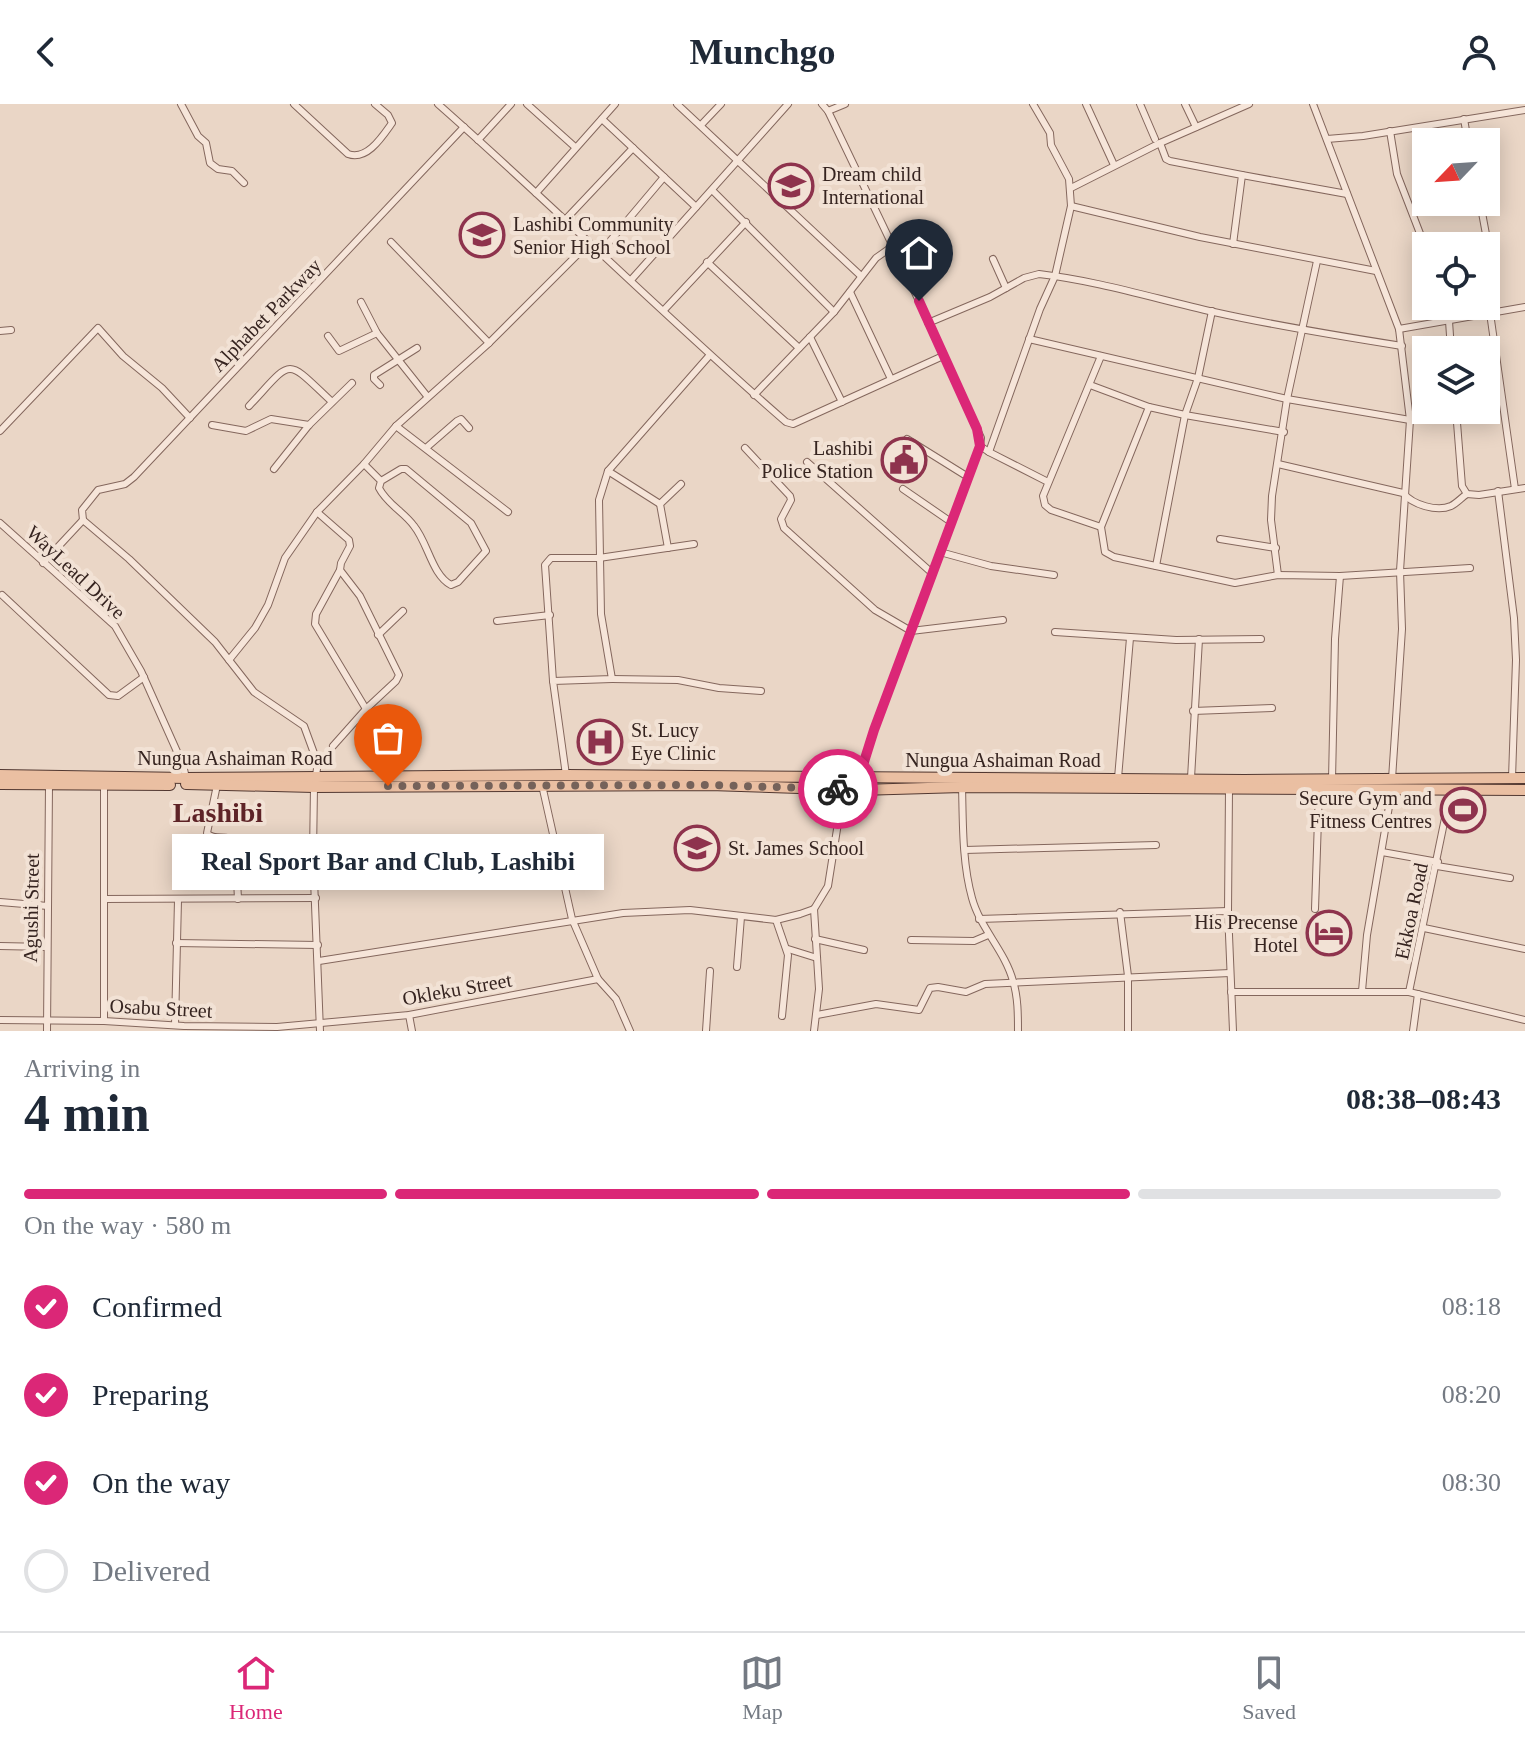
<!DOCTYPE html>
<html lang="en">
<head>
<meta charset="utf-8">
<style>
  :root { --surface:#fff; --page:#f6f6f7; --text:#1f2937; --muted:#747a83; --line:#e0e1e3; --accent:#db2777 }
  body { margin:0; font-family:"Times New Roman",serif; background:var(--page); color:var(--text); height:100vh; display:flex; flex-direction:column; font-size:30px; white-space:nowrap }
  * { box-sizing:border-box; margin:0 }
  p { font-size:26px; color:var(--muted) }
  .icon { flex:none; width:44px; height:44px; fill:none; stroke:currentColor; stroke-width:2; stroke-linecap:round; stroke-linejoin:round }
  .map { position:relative; height:927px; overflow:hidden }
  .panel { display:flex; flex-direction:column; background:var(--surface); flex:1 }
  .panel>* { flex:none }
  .needle { width:52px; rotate:245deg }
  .fabs { position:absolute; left:1412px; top:24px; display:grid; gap:16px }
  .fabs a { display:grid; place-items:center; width:88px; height:88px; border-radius:0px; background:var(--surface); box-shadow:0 4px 20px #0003; font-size:40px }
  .pin { position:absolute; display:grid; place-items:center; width:68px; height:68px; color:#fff; margin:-82px -34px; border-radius:50% 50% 50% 0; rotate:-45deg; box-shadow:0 0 8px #0007 }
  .pin .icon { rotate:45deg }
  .courier { position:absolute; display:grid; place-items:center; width:80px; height:80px; margin:-40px; border:6px solid #db2777; border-radius:50%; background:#fff; color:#222; box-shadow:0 2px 10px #0007 }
  .bubble { position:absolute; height:56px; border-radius:0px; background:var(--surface); box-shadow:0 4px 20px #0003; font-size:26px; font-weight:700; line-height:56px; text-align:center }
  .headline em { font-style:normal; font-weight:700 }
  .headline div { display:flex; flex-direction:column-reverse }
  .headline { display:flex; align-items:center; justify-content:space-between; height:136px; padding:0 24px }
  h1 { font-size:52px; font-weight:700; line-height:60px }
  .bar { display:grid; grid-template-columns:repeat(4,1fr); gap:12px 8px; align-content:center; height:96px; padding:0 24px }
  .bar i { height:10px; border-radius:6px; background:var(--line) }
  .bar .selected { background:var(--accent) }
  .bar p { grid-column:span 4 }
  ol { padding:0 24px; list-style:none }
  li { display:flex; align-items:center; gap:24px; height:88px }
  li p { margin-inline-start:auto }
  li .icon { padding:8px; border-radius:50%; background:var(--accent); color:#fff; stroke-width:4 }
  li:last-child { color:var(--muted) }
  li i { width:44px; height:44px; border:4px solid var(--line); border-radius:50% }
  header { display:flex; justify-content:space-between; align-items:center; height:104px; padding:0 24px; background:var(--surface); font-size:36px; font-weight:700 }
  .tabs { display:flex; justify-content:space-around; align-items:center; height:112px; border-top:2px solid var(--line); background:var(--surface); font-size:22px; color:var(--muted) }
  .tabs a { display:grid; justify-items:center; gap:4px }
  .tabs .selected { color:var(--accent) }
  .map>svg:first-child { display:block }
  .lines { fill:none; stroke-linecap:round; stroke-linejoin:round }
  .minor-casing { stroke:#84675d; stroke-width:8 }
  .primary-casing { stroke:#523831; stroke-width:12 }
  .minor { stroke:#f6e5d9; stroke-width:6 }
  .primary { stroke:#eabfa2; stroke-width:10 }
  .done { stroke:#75625a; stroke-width:8; stroke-dasharray:0 14.4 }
  .route { stroke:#db2777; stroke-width:10 }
  .labels { text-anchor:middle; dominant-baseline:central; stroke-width:8; stroke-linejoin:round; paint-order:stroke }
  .poi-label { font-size:20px; fill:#362420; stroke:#f2e2d5; text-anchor:start }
  .street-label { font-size:20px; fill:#362420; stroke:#f2e2d5 }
  .district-label { font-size:28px; font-weight:bold; fill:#5e2327; stroke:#f2e2d5 }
</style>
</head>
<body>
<header><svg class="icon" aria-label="back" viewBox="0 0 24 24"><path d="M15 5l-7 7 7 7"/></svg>Munchgo<svg class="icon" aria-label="person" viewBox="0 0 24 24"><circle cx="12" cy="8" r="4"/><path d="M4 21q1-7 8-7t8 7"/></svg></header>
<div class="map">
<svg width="1525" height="927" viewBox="0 0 1525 927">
  <rect width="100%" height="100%" fill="#ead6c6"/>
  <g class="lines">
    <g class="minor-casing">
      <g id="minor">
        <path d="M 181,0 L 198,32 L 206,39 L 210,59 L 218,65 L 232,67 L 244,79"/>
        <path d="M 294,0 L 348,50 C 367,57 382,33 392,19 L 388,11 L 375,0"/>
        <path d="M 438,0 C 556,104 667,215 786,318 L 793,320 L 943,252"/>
        <path d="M 527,0 L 575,43"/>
        <path d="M 677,0 L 861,172"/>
        <path d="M 822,0 L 828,7 L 919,197 L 981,334 L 980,342 L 874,626 L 863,661 L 859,686"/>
        <path d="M 1086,0 L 1114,61"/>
        <path d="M 1140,0 L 1155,35"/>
        <path d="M 1185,0 L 1196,23"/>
        <path d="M 1313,0 L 1399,225 L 1410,316 L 1400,467 L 1402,525 L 1392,675"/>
        <path d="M 828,7 L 845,0"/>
        <path d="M 602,15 L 696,103"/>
        <path d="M 1464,15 L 1468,38"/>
        <path d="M 701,21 L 721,0"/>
        <path d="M 1390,27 L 1397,70 L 1426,145"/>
        <path d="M 1327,35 L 1363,32 L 1525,6"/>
        <path d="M 478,36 L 511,0"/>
        <path d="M 1160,39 L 1166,55 L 1170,57 L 1242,71 L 1233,140"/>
        <path d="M 1242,71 L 1347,90"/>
        <path d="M 1071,84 L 1160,39 L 1249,0"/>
        <path d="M 712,86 L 834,208"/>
        <path d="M 536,89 L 615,0"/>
        <path d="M 1480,98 L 1488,141"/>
        <path d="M 1071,102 L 1200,133 L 1376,167"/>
        <path d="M 565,116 L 633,44"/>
        <path d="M 391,138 L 489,239"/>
        <path d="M 600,149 L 664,73"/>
        <path d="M 993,155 L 1006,184"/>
        <path d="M 707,158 L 799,244"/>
        <path d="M 631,176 L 788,0"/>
        <path d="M 850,188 L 891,275"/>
        <path d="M 361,198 L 377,229 L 427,292"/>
        <path d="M 1452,202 L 1454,202"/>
        <path d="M 664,206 L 746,118"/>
        <path d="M 1490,209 L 1515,385"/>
        <path d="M 1449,217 L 1451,246"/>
        <path d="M 928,219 L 990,193 L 1024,174 L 1039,170 C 1099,177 1156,195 1214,208 C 1276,222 1339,232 1402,242"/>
        <path d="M 1399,225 L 1525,203"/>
        <path d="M 0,227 L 11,226"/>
        <path d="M 328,232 L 339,247 L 377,229"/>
        <path d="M 810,233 L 842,298"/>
        <path d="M 1029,235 L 1287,295 L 1410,316"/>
        <path d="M 380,281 L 374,275 L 374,271 L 417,244"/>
        <path d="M 1090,281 L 1149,303"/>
        <path d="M 754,291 L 834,208 L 876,154 L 893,142"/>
        <path d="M 249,302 C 294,254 284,253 332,298"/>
        <path d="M 1456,306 L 1462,382 L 1467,390 L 1479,391 L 1525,384"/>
        <path d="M 212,321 L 246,327 L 271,315 L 309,321"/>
        <path d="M 396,322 L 508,408"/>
        <path d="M 0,327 L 98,224 L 123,252 L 162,284 L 190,314"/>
        <path d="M 1284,328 L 1185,311 L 1149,303 L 1101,423 L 1105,448 L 1114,453 L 1235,479 L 1278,471 L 1340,472 L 1470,464"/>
        <path d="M 907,335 L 968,373"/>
        <path d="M 980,342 L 989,348 L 1040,205 L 1055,172 L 1071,102 L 1069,75 L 1051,41 L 1050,29 L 1033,0"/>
        <path d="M 426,344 L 457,317 L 461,315 L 469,324"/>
        <path d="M 745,344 L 790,392 L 791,396 L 781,415 L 784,424 L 875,506 L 911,527 L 1003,516"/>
        <path d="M 989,348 L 1048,378"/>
        <path d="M 807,358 L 932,469"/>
        <path d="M 364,360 L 381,377 L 379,384 C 387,400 404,408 414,422 C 428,439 432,471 451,481 L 458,478 L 486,447 L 471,419 L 406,365 L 401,365 L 381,377"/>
        <path d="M 1278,360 L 1403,389 C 1413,401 1437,408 1451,402 C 1457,399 1462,393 1467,390"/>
        <path d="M 274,365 L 309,321 L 352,279"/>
        <path d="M 608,367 L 660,400"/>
        <path d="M 903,385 L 951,418"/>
        <path d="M 1498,387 L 1514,514 L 1516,556 L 1512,674"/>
        <path d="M 317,408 L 349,436 L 350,442 L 341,459 L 340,466 L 360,492 L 399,571 L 396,577 L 366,605 L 333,642"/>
        <path d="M 83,416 L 82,406 L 98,386 L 125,380 L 134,373 L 464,23"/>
        <path d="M 0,419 L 115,522 L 141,567 L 183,661 L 186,674"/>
        <path d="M 1101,423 L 1051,406 L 1045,401 L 1043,392 L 1101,252"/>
        <path d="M 1220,435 L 1276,444"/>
        <path d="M 668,444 L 660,400 L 681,380"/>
        <path d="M 940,448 L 991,462 L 1054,471"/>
        <path d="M 43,459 L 83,416 L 129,455 L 215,538 L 229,556 L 255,524 L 268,501 L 285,454 L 317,408 L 364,360 L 396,322 L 489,239 L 589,139"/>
        <path d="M 1156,462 L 1185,311 L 1198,274 L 1212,207"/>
        <path d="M 340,466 L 316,510 L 315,520 L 366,605"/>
        <path d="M 1278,471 L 1271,416 L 1272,392 L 1287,295 L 1317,157"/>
        <path d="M 2,491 L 109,591 L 118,592 L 144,573"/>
        <path d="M 497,517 L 550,511"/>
        <path d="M 1055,528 L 1176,536 L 1261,535"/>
        <path d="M 378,531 L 403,507"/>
        <path d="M 229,556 L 254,588 L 304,622 L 315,652 L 317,665 L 314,683 L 313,750 L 320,927"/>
        <path d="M 612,575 L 678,576 L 719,584 L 761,587"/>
        <path d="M 553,577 L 545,461 L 551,454 L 599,454 L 694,440"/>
        <path d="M 1193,607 L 1272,604"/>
        <path d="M 566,671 L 553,577 L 612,575 L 601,510 L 599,396 L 608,367 L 709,252"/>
        <path d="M 1118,674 L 1130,534"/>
        <path d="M 1191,674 L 1199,535"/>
        <path d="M 1332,676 L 1335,535 L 1340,472"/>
        <path d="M 104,680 L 104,917"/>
        <path d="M 217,681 L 207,729 C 214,738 228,729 235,738 L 238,795"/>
        <path d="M 542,681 L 572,815 L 598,875 L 616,895 L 630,927"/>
        <path d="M 962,682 C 963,718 962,758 972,794 C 980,824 1005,847 1013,877 C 1018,893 1018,911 1018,927"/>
        <path d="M 1229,686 L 1228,807 L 1233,927"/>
        <path d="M 965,746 L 1156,741"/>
        <path d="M 1382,748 L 1438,758"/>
        <path d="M 313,750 L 558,755"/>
        <path d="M 235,752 L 264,745 L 313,741"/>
        <path d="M 1437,762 L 1510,774"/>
        <path d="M 104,795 L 316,794"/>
        <path d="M 0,798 L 48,802"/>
        <path d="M 814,805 L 819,885 L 814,927"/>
        <path d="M 1315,805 L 1319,685"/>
        <path d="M 1120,808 L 1128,872 L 1128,927"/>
        <path d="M 979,815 L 1228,807"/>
        <path d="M 776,816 L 788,851 L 782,912"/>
        <path d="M 1424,824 L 1525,845"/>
        <path d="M 815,835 L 864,846"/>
        <path d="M 911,836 L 974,837 L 988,831"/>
        <path d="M 176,839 L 318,841"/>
        <path d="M 0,842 L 47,843"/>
        <path d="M 788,845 L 817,854"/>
        <path d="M 319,857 L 623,809 L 690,806 L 776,816 L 800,810 L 814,805 L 828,782 L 845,675"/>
        <path d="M 737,863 L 741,813"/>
        <path d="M 1362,887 L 1367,831 L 1392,685"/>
        <path d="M 1231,888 L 1409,888 L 1525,916"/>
        <path d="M 1409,888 L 1451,685"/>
        <path d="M 409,911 L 412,927"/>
        <path d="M 817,911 L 876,900 L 919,906 L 930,884 L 938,883 L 966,888 L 985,880 L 1230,869"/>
        <path d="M 0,916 L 104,917 L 184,922 L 277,923 L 409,911 L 598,875"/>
        <path d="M 175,921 L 178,796"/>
        <path d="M 47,927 L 49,681"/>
        <path d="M 706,927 L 710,867"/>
        <path d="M 1413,927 L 1418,890"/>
      </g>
    </g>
    <g class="primary-casing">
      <g id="primary">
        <path d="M 0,671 L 186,674 L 566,671 L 1244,676 L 1525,674"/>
        <path d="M 0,680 L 170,681"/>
        <path d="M 186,680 L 314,683 L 710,681 L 859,686 L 962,683 L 1525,686"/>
      </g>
    </g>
    <use href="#minor" class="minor"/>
    <use href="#primary" class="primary"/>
  </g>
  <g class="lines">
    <path class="done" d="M 388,682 L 710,681 L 838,685"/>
    <path class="route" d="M 838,685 L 859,686 L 863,661 L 874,626 L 980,342 L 977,325 L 919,197"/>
  </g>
  <defs>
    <g id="school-ring" transform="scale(2.3)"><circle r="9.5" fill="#f2e2d5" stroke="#8e334d" stroke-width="1.5"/><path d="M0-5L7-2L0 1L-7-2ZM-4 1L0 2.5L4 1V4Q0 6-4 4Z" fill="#8e334d"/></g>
    <g id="civic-ring" transform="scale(2.3)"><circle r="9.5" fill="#f2e2d5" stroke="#8e334d" stroke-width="1.5"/><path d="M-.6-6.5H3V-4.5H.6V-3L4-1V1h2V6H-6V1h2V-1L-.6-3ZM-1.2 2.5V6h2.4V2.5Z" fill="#8e334d"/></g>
    <g id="hospital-ring" transform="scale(2.3)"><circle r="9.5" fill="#f2e2d5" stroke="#8e334d" stroke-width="1.5"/><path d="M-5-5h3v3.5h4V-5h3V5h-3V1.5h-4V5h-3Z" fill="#8e334d"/></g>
    <g id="stadium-ring" transform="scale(2.3)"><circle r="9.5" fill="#f2e2d5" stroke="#8e334d" stroke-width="1.5"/><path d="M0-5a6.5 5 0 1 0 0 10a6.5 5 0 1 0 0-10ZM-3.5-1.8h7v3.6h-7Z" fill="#8e334d"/></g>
    <g id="hotel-ring" transform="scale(2.3)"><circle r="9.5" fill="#f2e2d5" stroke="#8e334d" stroke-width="1.5"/><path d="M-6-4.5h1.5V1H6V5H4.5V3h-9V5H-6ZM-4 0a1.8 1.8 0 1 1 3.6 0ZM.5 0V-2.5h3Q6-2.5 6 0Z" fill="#8e334d"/></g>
  </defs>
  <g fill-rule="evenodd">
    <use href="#school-ring" x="791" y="82"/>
    <use href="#school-ring" x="482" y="131"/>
    <use href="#civic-ring" x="904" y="356"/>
    <use href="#hospital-ring" x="600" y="638"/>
    <use href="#stadium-ring" x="1463" y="706"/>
    <use href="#school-ring" x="697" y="744"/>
    <use href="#hotel-ring" x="1329" y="829"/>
  </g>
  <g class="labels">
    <g class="poi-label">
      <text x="822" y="70">Dream child<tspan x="822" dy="23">International</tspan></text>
      <text x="513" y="120">Lashibi Community<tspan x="513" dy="23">Senior High School</tspan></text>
      <text x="873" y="344" text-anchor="end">Lashibi<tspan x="873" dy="23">Police Station</tspan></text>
      <text x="631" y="626">St. Lucy<tspan x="631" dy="23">Eye Clinic</tspan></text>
      <text x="1432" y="694" text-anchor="end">Secure Gym and<tspan x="1432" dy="23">Fitness Centres</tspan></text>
      <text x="728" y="744">St. James School</text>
      <text x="1298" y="818" text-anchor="end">His Precense<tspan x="1298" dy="23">Hotel</tspan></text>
    </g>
    <g class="street-label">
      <text transform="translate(266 211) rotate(-46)">Alphabet Parkway</text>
      <text transform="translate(76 468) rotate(43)">WayLead Drive</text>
      <text x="235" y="654">Nungua Ashaiman Road</text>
      <text x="1003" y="656">Nungua Ashaiman Road</text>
      <text transform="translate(31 804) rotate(-89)">Agushi Street</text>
      <text transform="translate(1411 807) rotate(-78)">Ekkoa Road</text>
      <text transform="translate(457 885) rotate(-10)">Okleku Street</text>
      <text transform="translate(161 904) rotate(3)">Osabu Street</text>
    </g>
    <g class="district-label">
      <text x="218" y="708">Lashibi</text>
    </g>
  </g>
</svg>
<div class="fabs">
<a><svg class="needle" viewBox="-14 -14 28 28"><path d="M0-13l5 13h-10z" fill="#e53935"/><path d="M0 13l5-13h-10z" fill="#747a83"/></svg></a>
<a><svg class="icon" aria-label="locate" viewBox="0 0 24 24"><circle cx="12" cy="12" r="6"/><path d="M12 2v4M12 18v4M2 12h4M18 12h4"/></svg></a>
<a><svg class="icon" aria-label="layers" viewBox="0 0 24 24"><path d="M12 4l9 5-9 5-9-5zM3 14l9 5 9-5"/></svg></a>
</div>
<div class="pin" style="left:388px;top:682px;background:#ea580c"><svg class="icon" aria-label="bag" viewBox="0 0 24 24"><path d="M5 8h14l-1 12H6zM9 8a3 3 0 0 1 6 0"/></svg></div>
<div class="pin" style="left:919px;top:197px;background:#1f2937"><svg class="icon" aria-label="home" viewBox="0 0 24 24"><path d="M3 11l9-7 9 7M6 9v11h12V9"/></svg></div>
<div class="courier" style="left:838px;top:685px"><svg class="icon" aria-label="bike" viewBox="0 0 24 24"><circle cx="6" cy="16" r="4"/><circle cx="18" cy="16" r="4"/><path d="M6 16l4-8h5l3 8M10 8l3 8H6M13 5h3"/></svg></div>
<div class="bubble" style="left:172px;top:730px;width:432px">Real Sport Bar and Club, Lashibi</div>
</div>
<section class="panel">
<div class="headline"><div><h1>4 min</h1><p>Arriving in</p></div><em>08:38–08:43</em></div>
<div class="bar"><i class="selected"></i><i class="selected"></i><i class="selected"></i><i></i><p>On the way · 580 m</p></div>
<ol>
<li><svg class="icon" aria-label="check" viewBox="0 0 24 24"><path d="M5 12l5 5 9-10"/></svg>Confirmed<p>08:18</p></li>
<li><svg class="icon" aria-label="check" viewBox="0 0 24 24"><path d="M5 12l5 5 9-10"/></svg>Preparing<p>08:20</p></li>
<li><svg class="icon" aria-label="check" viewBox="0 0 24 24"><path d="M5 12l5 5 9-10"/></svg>On the way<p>08:30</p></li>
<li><i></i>Delivered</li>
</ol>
</section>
<nav class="tabs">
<a class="selected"><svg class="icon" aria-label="home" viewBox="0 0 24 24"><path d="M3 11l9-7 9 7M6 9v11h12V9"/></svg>Home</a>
<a><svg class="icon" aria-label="map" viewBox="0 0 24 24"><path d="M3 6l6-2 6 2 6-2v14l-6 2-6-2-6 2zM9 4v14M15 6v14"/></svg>Map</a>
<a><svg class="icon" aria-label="saved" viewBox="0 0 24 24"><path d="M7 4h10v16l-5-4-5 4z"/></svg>Saved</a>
</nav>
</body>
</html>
